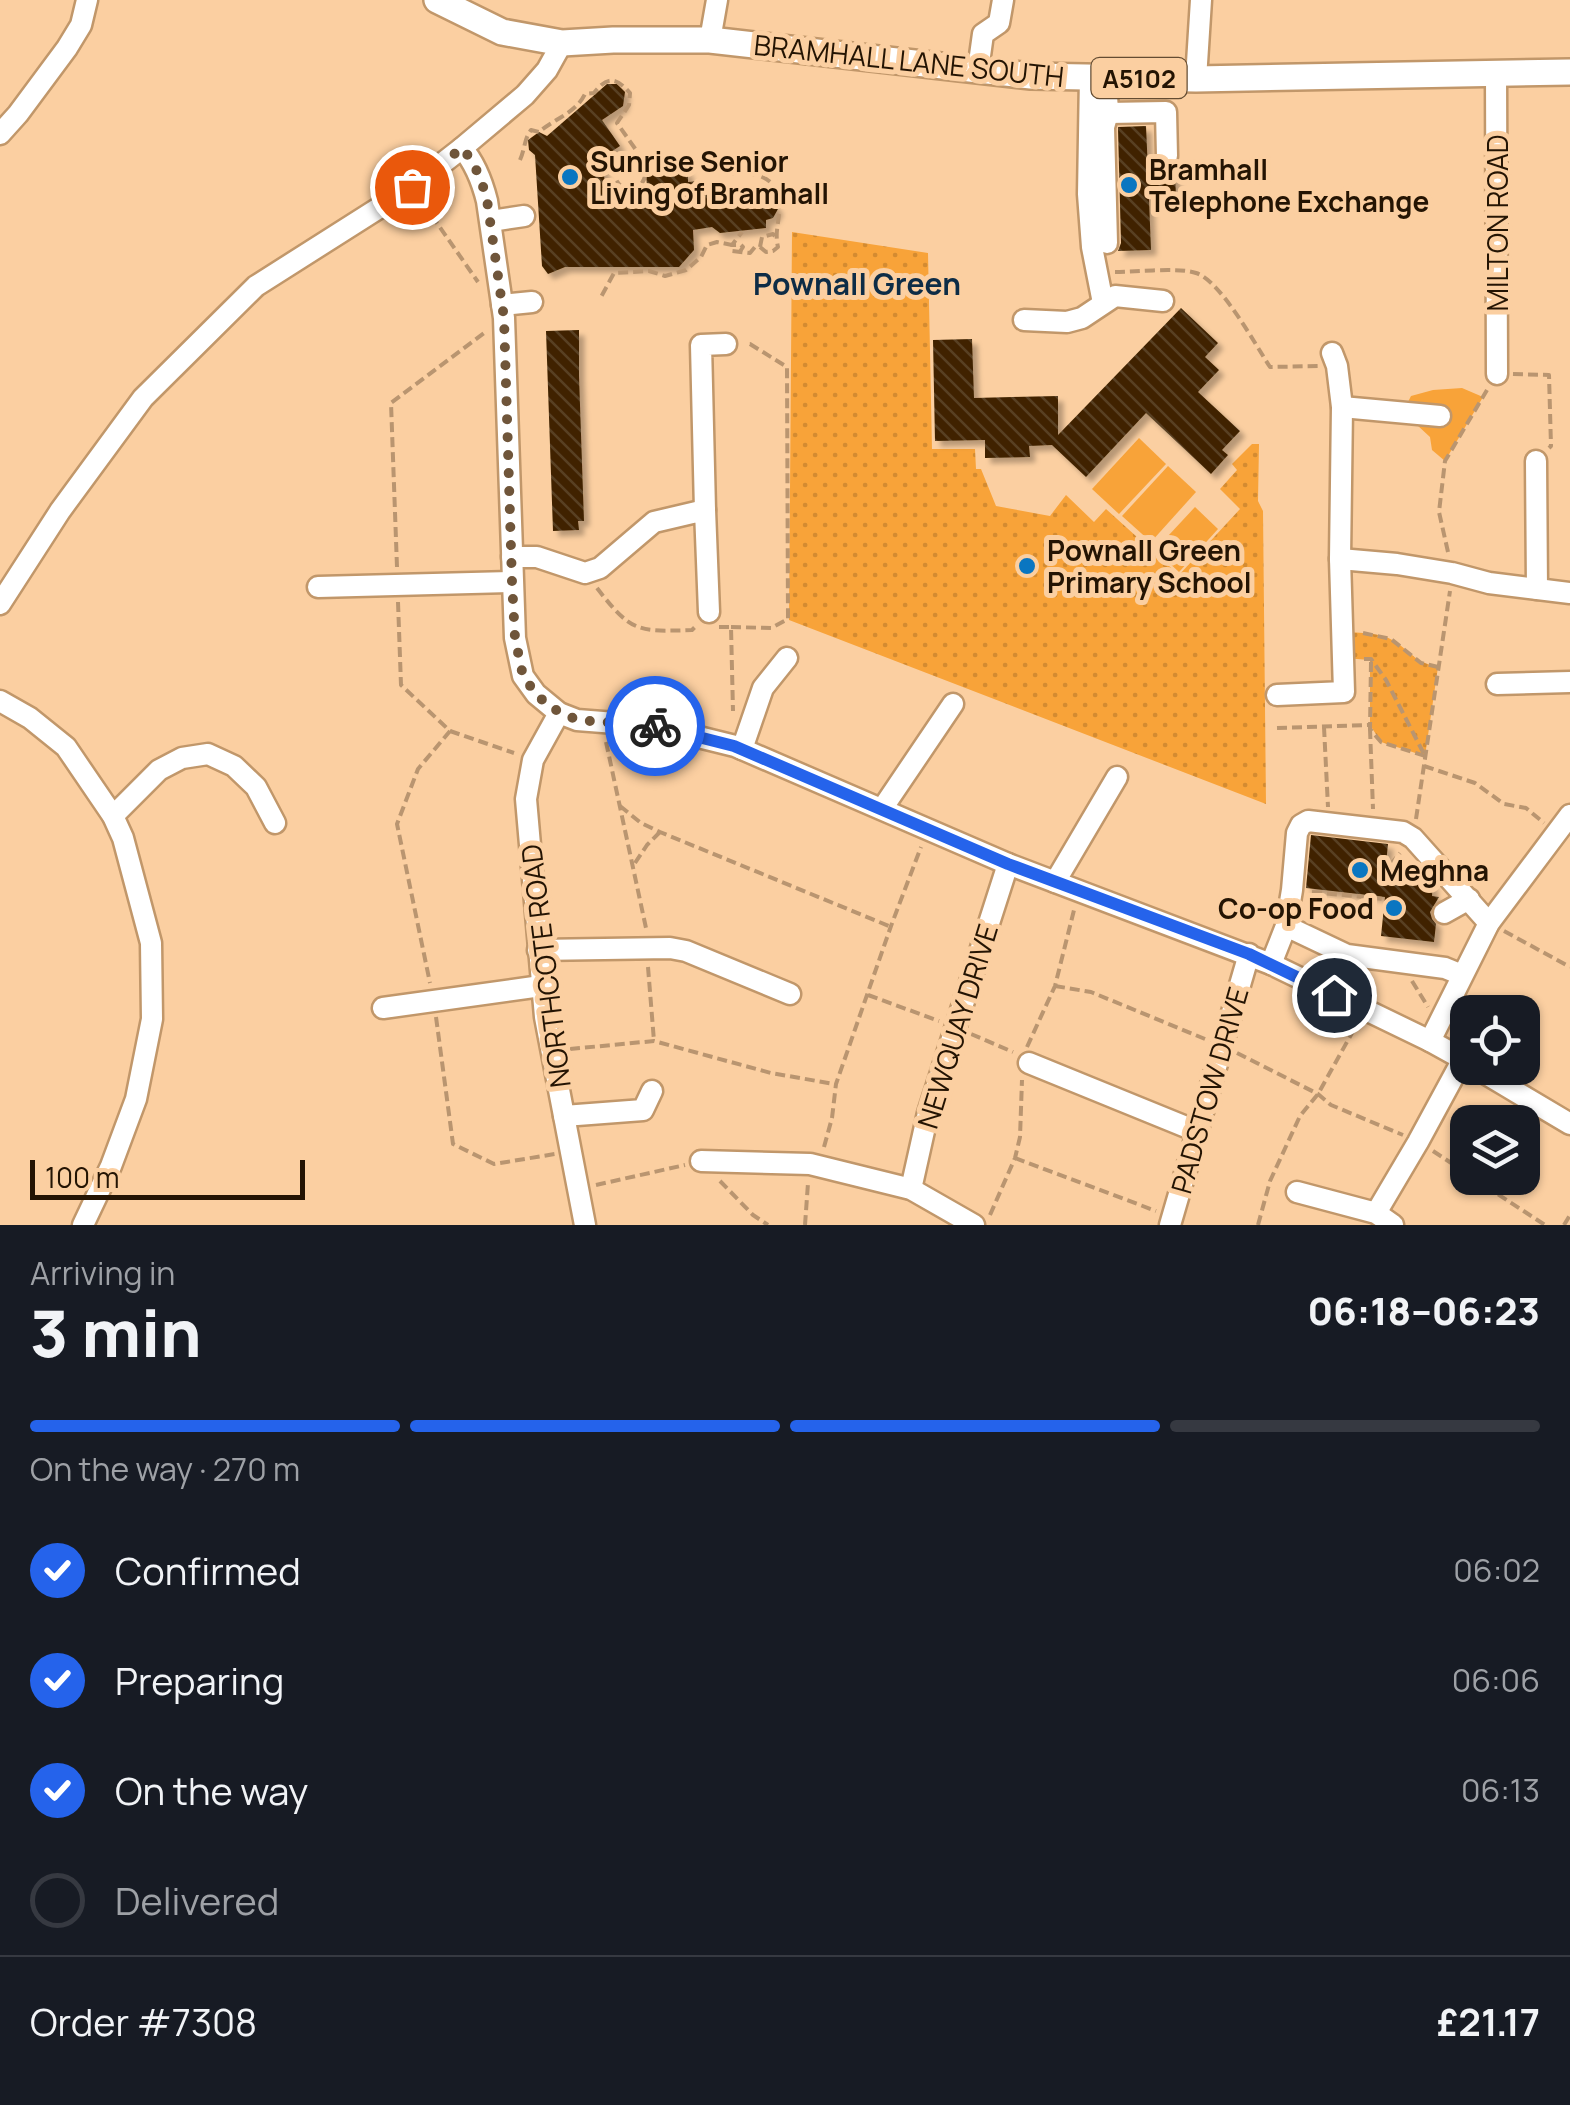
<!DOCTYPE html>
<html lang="en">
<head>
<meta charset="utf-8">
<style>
  :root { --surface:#171b24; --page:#20242c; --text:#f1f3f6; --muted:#9ea1a6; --line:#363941; --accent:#2563eb }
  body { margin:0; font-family:Manrope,sans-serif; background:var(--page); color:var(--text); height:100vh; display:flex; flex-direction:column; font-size:38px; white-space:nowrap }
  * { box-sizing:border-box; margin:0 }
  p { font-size:32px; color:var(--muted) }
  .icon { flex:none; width:55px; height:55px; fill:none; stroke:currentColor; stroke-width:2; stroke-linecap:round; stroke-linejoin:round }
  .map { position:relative; height:1225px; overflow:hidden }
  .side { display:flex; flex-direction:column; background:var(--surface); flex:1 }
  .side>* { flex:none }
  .buttons { position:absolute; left:1450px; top:995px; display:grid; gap:20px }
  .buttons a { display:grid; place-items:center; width:90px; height:90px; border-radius:20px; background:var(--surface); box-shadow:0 2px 8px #0004; font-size:50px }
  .scale { position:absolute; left:30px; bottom:25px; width:275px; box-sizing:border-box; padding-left:10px; border:5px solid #241403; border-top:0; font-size:28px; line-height:35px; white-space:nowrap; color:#241403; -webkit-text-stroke:8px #fbcfa1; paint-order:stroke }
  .pin { position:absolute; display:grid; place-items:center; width:85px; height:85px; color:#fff; margin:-42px; border:5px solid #fff; border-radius:50%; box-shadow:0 2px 10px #0007 }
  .courier { position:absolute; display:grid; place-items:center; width:100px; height:100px; margin:-50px; border:8px solid #2563eb; border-radius:50%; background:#fff; color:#222; box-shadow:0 2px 12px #0007 }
  .headline em { font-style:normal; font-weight:800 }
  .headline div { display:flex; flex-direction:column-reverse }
  .headline { display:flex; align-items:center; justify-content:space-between; height:170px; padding:0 30px }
  h1 { font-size:65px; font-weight:800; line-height:75px }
  .bar { display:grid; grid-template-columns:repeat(4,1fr); gap:15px 10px; align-content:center; height:120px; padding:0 30px }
  .bar i { height:12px; border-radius:8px; background:var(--line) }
  .bar .active { background:var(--accent) }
  .bar p { grid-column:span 4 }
  .line { display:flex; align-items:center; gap:25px; padding:0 30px; border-top:2px solid var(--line) }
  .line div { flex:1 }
  ol { padding:0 30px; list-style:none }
  li { display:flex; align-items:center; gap:30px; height:110px }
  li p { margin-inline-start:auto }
  li .icon { padding:10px; border-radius:50%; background:var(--accent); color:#fff; stroke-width:4 }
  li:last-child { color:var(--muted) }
  li i { width:55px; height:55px; border:5px solid var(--line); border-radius:50% }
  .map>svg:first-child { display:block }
  .green { fill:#f8a339 }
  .park { fill:url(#park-dots) }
  .building { fill:url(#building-back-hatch); filter:url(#shadow) }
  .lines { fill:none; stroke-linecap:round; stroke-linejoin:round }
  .minor-casing { stroke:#c1976a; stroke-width:25 }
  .major-casing { stroke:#c1976a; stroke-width:30 }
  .path { stroke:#b99570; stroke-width:4; stroke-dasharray:10 5; stroke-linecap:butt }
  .minor { stroke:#fff; stroke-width:20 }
  .major { stroke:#fff; stroke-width:25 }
  .done { stroke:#6f553a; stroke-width:10; stroke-dasharray:0 18 }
  .route { stroke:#2563eb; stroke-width:12 }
  .poi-dot { fill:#0a76c1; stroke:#fbcfa1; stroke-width:4 }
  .labels { text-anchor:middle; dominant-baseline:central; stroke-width:10; stroke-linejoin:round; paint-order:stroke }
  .shield { fill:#fbcfa1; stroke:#644c32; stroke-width:2.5 }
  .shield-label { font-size:25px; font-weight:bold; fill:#241403 }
  .street-label { font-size:28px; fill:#241403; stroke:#fbcfa1 }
  .poi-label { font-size:28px; font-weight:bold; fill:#241403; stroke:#fbcfa1; text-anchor:start }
  .neighbourhood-label { font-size:30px; font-weight:bold; fill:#0d2c46; stroke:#fbcfa1 }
</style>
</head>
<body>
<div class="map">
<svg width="1570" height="1225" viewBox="0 0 1570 1225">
  <defs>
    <pattern id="park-dots" width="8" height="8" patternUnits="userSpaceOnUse" patternTransform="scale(2.5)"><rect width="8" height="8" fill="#f8a339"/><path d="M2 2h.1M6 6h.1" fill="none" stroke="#d48b31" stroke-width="1.8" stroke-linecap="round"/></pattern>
    <pattern id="building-back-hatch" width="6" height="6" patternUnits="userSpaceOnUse" patternTransform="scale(2.5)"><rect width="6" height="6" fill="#3f2300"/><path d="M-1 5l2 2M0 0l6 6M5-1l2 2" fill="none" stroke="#584124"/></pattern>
    <filter id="shadow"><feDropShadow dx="5.5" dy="5.5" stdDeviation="2.5" flood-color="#0004"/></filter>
  </defs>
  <rect width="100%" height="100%" fill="#fbcfa1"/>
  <g class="green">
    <path d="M 1462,388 L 1483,397 L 1445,461 L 1432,450 L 1430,437 L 1403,412 L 1411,396 L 1433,390 Z"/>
    <path d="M 1139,438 L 1166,464 L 1119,514 L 1092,489 Z"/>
    <path d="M 1168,466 L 1196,492 L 1151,542 L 1122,516 Z"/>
    <path d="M 1195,507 L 1218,529 L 1179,572 L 1155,550 Z"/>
  </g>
  <g class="park">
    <path d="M 792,232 L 928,253 L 932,449 L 975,449 L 976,469 L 981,469 L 996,506 L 1050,516 L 1066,495 L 1094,522 L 1106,509 L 1179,575 L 1240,509 L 1220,489 L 1237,470 L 1232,464 L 1252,444 L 1259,444 L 1258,501 L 1263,511 L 1266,804 L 789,620 Z"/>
    <path d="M 1343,632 C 1360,633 1380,632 1394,641 C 1414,654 1413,661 1438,667 L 1425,756 L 1381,742 L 1370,725 L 1370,660 L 1344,658 Z"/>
  </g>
  <g class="building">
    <path d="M 607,84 L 617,84 L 625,92 L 623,106 L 602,120 L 620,146 L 603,157 L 606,206 L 648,202 L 646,173 L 688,170 L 688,182 L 708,180 L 709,191 L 739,190 L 739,195 L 758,193 L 757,202 L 771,201 L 778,209 L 773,218 L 766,220 L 766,228 L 720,233 L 712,227 L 693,230 L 694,250 L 679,267 L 565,267 L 548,274 L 542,266 L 535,155 L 529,150 L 528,140 L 539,132 L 547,136 Z"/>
    <path d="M 1146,126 L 1148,171 L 1175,170 L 1176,198 L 1149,199 L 1151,250 L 1118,251 L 1121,243 L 1118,129 L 1118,127 Z"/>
    <path d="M 1181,308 L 1218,343 L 1205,357 L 1219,370 L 1198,392 L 1240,431 L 1222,450 L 1228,455 L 1211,474 L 1146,413 L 1086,477 L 1052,445 L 1029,446 L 1030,457 L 985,458 L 985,440 L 935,441 L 933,340 L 972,339 L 974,398 L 1058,396 L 1058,435 Z"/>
    <path d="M 579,330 L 579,376 L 584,521 L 578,521 L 579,530 L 553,531 L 546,331 Z"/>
    <path d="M 1311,835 L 1388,844 L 1386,864 L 1400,866 L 1398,880 L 1433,884 L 1432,896 L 1439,897 L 1430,912 L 1432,919 L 1436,924 L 1434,942 L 1381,936 L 1385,897 L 1306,888 Z"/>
  </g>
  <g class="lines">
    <g class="minor-casing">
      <g id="minor">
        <path d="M 710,40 L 717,0"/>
        <path d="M 978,70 L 983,34 L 999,23 L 1003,0"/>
        <path d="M 1496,72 L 1497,374"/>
        <path d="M 1090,77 L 1088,194 L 1092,247 L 1103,303"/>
        <path d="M 1106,77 L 1108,113 L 1166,112 L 1167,156"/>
        <path d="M 1196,79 L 1201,0"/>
        <path d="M 0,134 L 18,114 L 67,48 L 81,25 L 87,0"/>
        <path d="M 462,148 C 475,163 482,181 487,201 L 504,318 L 515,638 L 523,676 L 536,694 L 559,713 L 577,720 L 654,726 L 735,746 L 1008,864 L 1271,964 L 1430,1041 L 1468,1062"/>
        <path d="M 491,221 L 524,216"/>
        <path d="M 1107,243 L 1104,127 L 1108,113"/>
        <path d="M 502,305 L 532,302"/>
        <path d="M 1024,320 L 1067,322 L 1082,318 L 1115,296 L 1163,301"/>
        <path d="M 1332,353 L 1337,366 L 1342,407 L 1340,559"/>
        <path d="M 1342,407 L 1440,416"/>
        <path d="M 1536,461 L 1537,589"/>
        <path d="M 705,510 L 701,345 L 726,344"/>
        <path d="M 512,557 L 537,557 L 585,573 L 600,568 L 654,522 L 705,510 L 709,612"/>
        <path d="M 318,587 L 512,582"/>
        <path d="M 0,604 L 60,511 L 143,398 L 256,286 L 412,187 L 462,148 L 525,95 L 547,70 L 562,43"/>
        <path d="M 1497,684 L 1570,682"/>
        <path d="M 1277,695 L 1344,692 L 1340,559 L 1397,564 L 1452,573 L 1489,583 L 1570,593"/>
        <path d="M 0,701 L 30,718 L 66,747 L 113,816 L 123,838 L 151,943 L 152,1019 L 136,1099 L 111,1166 L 83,1225"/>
        <path d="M 559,713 L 533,760 L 526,799 L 545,1017 L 585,1225"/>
        <path d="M 742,749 L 763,688 L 787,658"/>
        <path d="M 882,809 L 953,704"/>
        <path d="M 113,816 L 159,770 L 182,758 L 208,754 L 234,766 L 256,787 L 275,823"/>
        <path d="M 1055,882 L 1117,777"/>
        <path d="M 1444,913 L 1469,899"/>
        <path d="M 1286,926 L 1292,890 L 1297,833 L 1301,825 L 1308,821 L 1403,832 L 1413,838 L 1489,923"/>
        <path d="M 538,950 L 670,948 L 686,951 L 790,994"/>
        <path d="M 1271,964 L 1286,926 L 1347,955 L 1445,968 L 1462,975"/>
        <path d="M 383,1008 L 541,986"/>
        <path d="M 1430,1041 L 1489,923 L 1570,815"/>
        <path d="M 1029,1063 L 1196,1131"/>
        <path d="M 1476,1068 L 1570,1124"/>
        <path d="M 564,1116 L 643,1110 L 652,1091"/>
        <path d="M 701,1161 L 810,1164 L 911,1189 L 974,1225"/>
        <path d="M 911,1189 L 928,1113 L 1008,864"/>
        <path d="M 1297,1192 L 1376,1213 L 1393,1225"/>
        <path d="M 1376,1213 L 1418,1142 L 1463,1059"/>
        <path d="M 1170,1225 L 1249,954"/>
      </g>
    </g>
    <g class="major-casing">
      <path id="major" d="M 437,0 L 502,32 L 562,43 L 613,40 L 710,40 L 1031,76 L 1196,79 L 1570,72"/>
    </g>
    <g class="path">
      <circle cx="630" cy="174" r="15"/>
      <path d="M 520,160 C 525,149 524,139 531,130 L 539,132 C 554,119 576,113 585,94 L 594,93 C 607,76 616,77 630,93 L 629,105 L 617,123 L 641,157 L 643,164 L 638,169 L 640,174 L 643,175 L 646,171 L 667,170 L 667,161 L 710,159 L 716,161 L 725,174 C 755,170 785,177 779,214 C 778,226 775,234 778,247 L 773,251 L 766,252 L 760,247 L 755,247 L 750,253 L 732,251 L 732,245 L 717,242 L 707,245 L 701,257 L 686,270 L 665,276 L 649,271 L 614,273 L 601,297"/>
      <path d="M 423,203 L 478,282"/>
      <path d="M 760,247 L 762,237 L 773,234 L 775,236"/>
      <path d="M 739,253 L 743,247 L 741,245 L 732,245 L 742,232"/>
      <path d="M 1115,272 C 1137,272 1177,267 1196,273 C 1220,280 1255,344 1270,367 L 1318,366"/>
      <path d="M 1513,374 L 1549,375 L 1551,446 L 1549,448"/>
      <path d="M 1448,552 L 1439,512 L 1445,461 L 1487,390"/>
      <path d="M 397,567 L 391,403 L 484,333"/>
      <path d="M 597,588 C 631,632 637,632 692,630 L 698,624"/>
      <path d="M 398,602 L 401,685 L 450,731 L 418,769 L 397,824 L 430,983"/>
      <path d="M 719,627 L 731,627 L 733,711"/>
      <path d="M 731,627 L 771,628 L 788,619 L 787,367 L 750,344 L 745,344"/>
      <path d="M 1363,633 L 1391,639 L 1421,663 L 1438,667"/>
      <path d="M 1364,659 L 1371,659 L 1386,680 L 1424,754"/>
      <path d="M 1371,662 L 1370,729 L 1381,742 L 1425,756"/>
      <path d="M 1324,727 L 1328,807"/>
      <path d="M 1277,728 L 1370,725"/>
      <path d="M 1370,729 L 1373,809"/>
      <path d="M 450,731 L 514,753"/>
      <path d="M 606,742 L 646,928"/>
      <path d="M 1424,766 L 1475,783 L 1504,804 L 1526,808 L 1544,823"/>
      <path d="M 620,806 L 641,823 L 660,832 L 889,926"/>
      <path d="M 1416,819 L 1450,591"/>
      <path d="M 635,863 L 647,845 L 660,832"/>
      <path d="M 1388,880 L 1390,865 L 1400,853"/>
      <path d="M 1312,892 L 1385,899"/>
      <path d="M 1504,931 L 1570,967"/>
      <path d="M 648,967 L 654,1041"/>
      <path d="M 1412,981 L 1428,1007"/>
      <path d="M 1055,986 L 1091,992 L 1205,1039"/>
      <path d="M 868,995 L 939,1021"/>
      <path d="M 436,1017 L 453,1144 L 494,1164 L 555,1154"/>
      <path d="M 971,1034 L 1013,1052"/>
      <path d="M 1027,1047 L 1055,986 L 1074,910"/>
      <path d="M 570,1049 L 654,1041 L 771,1073 L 834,1084"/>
      <path d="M 1237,1053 L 1318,1094 L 1331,1105 L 1403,1135"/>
      <path d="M 824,1147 L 832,1118 L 836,1084 L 891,926 L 921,847"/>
      <path d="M 1433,1151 L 1468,1174"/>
      <path d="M 1015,1158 L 1156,1211"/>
      <path d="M 1473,1178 L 1545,1225"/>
      <path d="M 720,1181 L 753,1215 L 768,1225"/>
      <path d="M 596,1185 L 685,1165"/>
      <path d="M 990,1215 L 1015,1158 L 1020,1137 L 1022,1080"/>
      <path d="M 805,1225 L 808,1183"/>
      <path d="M 1258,1225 L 1270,1181 L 1300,1116 L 1318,1094 L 1357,1024"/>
      <path d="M 1564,1225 L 1570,1215"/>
    </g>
    <use href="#minor" class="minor"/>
    <use href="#major" class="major"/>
  </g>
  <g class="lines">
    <path class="done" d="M 412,187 L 462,148 C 475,163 482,181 487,200 L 504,318 L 512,582 L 515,638 L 523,676 L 536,694 L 550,707 L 577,720 L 655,726"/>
    <path class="route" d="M 655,726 L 734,746 L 1008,864 L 1249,954 L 1334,995"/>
  </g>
  <g class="poi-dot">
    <circle cx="570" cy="177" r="10"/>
    <circle cx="1129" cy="185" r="10"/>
    <circle cx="1027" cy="566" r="10"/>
    <circle cx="1360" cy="870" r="10"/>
    <circle cx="1394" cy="908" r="10"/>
  </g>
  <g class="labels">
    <rect class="shield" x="1091.5" y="58" width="95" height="40" rx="8"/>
    <g class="shield-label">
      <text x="1139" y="78">A5102</text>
    </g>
    <g class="street-label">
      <text transform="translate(909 60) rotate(6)">BRAMHALL LANE SOUTH</text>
      <text transform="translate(1497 223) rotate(-90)">MILTON ROAD</text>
      <text transform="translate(545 966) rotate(-97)">NORTHCOTE ROAD</text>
      <text transform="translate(957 1026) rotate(-73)">NEWQUAY DRIVE</text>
      <text transform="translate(1209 1090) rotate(-74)">PADSTOW DRIVE</text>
    </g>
    <g class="poi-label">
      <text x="590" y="161">Sunrise Senior<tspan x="590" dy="32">Living of Bramhall</tspan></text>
      <text x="1149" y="169">Bramhall<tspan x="1149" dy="32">Telephone Exchange</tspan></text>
      <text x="1047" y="550">Pownall Green<tspan x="1047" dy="32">Primary School</tspan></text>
      <text x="1380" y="870">Meghna</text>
      <text x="1374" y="908" text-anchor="end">Co-op Food</text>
    </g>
    <g class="neighbourhood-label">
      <text x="857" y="283">Pownall Green</text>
    </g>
  </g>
</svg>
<div class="buttons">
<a><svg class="icon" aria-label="locate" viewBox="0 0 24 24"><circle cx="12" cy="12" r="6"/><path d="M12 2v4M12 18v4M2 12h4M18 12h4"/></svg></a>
<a><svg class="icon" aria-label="layers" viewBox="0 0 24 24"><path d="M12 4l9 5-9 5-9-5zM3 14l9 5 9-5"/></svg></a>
</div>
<div class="scale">100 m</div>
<div class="pin" style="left:412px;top:187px;background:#ea580c"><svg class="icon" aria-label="bag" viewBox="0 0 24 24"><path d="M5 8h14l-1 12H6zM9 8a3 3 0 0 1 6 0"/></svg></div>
<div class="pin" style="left:1334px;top:995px;background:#1f2937"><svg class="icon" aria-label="home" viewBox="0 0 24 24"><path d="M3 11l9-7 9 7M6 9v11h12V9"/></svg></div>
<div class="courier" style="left:655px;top:726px"><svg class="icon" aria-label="bike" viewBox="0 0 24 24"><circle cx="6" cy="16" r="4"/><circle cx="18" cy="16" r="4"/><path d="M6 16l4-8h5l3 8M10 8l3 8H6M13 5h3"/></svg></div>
</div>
<section class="side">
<div class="headline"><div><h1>3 min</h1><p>Arriving in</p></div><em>06:18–06:23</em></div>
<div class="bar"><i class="active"></i><i class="active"></i><i class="active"></i><i></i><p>On the way · 270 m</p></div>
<ol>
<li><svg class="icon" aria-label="check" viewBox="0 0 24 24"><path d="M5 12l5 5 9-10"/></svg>Confirmed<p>06:02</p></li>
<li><svg class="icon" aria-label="check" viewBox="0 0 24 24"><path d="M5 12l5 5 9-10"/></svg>Preparing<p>06:06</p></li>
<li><svg class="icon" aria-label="check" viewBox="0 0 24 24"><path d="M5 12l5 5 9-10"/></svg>On the way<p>06:13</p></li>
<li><i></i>Delivered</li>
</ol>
<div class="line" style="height:130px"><div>Order #7308</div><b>£21.17</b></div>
</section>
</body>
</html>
